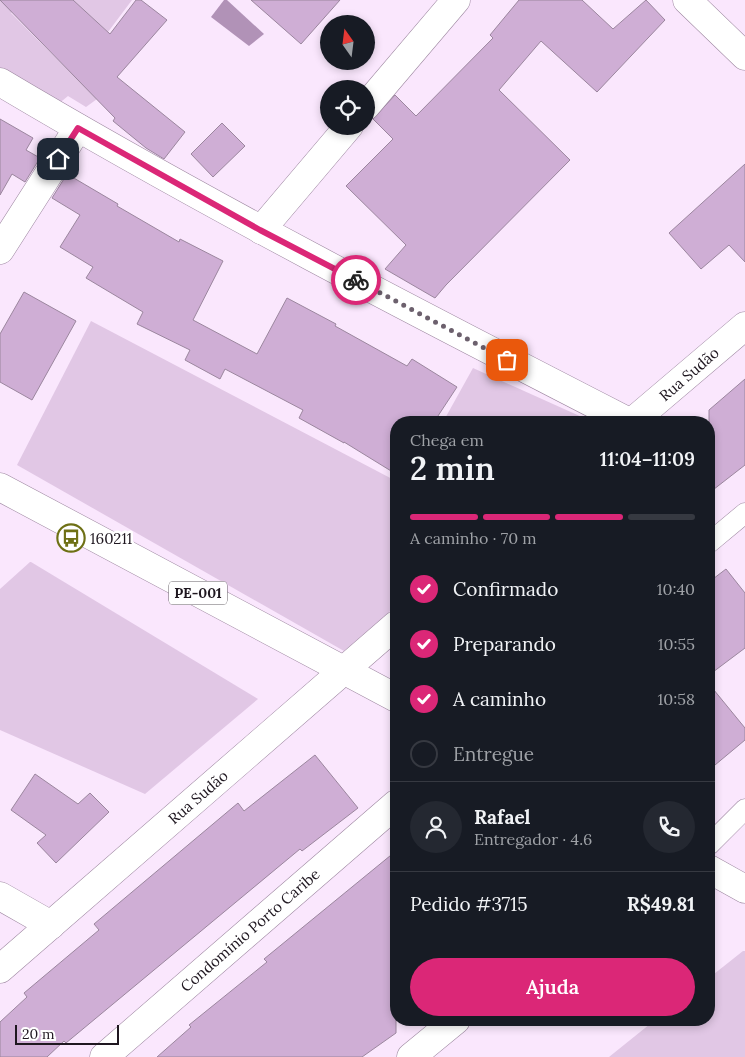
<!DOCTYPE html>
<html lang="pt">
<head>
<meta charset="utf-8">
<style>
  :root { --surface:#171b24; --page:#242831; --text:#f1f3f6; --muted:#9ea1a6; --line:#363941; --accent:#db2777 }
  body { margin:0; font-family:Lora,serif; background:var(--page); color:var(--text); height:100vh; display:flex; flex-direction:column; font-size:19px; white-space:nowrap }
  * { box-sizing:border-box; margin:0 }
  p { font-size:16px; color:var(--muted) }
  .icon { flex:none; width:28px; height:28px; fill:none; stroke:currentColor; stroke-width:2; stroke-linecap:round; stroke-linejoin:round }
  .map { position:relative; flex:1; overflow:hidden }
  .panel { position:absolute; left:390px; top:416px; width:325px; height:610px; display:flex; flex-direction:column; background:var(--surface); border-radius:20px; box-shadow:0 2px 8px #0003 }
  .panel>* { flex:none }
  .needle { width:32px; rotate:346deg }
  .tools { position:absolute; left:320px; top:15px; display:grid; gap:10px }
  .tools a { display:grid; place-items:center; width:55px; height:55px; border-radius:50%; background:var(--surface); box-shadow:0 2px 8px #0003; font-size:25px }
  .scale { position:absolute; left:15px; bottom:12px; width:104px; box-sizing:border-box; padding-left:5px; border:2px solid #1f1720; border-top:0; font-size:14px; line-height:18px; white-space:nowrap; color:#1f1720; -webkit-text-stroke:4px #fff; paint-order:stroke }
  .pin { position:absolute; display:grid; place-items:center; width:42px; height:42px; color:#fff; margin:-21px; border-radius:10px; box-shadow:0 2px 8px #0006 }
  .courier { position:absolute; display:grid; place-items:center; width:50px; height:50px; margin:-25px; border:4px solid #db2777; border-radius:50%; background:#fff; color:#222; box-shadow:0 1px 6px #0007 }
  .headline em { font-style:normal; font-weight:600 }
  .headline div { display:flex; flex-direction:column-reverse }
  .headline { display:flex; align-items:center; justify-content:space-between; height:85px; padding:0 20px }
  h1 { font-size:32px; font-weight:600; line-height:38px }
  .bar { display:grid; grid-template-columns:repeat(4,1fr); gap:8px 5px; align-content:center; height:60px; padding:0 20px }
  .bar i { height:6px; border-radius:4px; background:var(--line) }
  .bar .active { background:var(--accent) }
  .bar p { grid-column:span 4 }
  .line { display:flex; align-items:center; gap:12px; padding:0 20px; border-top:1px solid var(--line) }
  .line div { flex:1 }
  .round { display:grid; place-items:center; flex:none; width:52px; height:52px; border-radius:26px; background:var(--page) }
  ol { padding:0 20px; list-style:none }
  li { display:flex; align-items:center; gap:15px; height:55px }
  li p { margin-inline-start:auto }
  li .icon { padding:5px; border-radius:50%; background:var(--accent); color:#fff; stroke-width:4 }
  li:last-child { color:var(--muted) }
  li i { width:28px; height:28px; border:2px solid var(--line); border-radius:50% }
  .action { display:flex; gap:10px; margin-top:auto; padding:10px 20px }
  .action a { flex:1; height:58px; border-radius:30px; background:var(--accent); color:#fff; font-size:20px; font-weight:600; line-height:58px; text-align:center }
  .map>svg:first-child { display:block }
  .green { fill:#e1c7e5 }
  .water { fill:#b192b7 }
  .building { fill:#cfaed5; stroke:#9b869e }
  .lines { fill:none; stroke-linecap:round; stroke-linejoin:round }
  .service-casing { stroke:#9d87a0; stroke-width:21 }
  .minor-casing { stroke:#9d87a0; stroke-width:29 }
  .primary-casing { stroke:#9d87a0; stroke-width:29 }
  .service { stroke:#fff; stroke-width:20 }
  .minor { stroke:#fff; stroke-width:28 }
  .primary { stroke:#fff; stroke-width:28 }
  .done { stroke:#6c606d; stroke-width:5; stroke-dasharray:0 9 }
  .route { stroke:#db2777; stroke-width:6 }
  .labels { text-anchor:middle; dominant-baseline:central; stroke-width:5; stroke-linejoin:round; paint-order:stroke }
  .shield { fill:#fff; stroke:#625d63; stroke-width:1 }
  .shield-label { font-size:14px; font-weight:bold; fill:#1f1720 }
  .street-label { font-size:15px; fill:#1f1720; stroke:#fff }
  .poi-label { font-size:15px; fill:#1f1720; stroke:#fff; text-anchor:start }
</style>
</head>
<body>
<div class="map">
<svg width="745" height="1057" viewBox="0 0 745 1057">
  <rect width="100%" height="100%" fill="#fae7fd"/>
  <g class="green">
    <path d="M 0,0 L 22,0 L 11,13 L 97,99 L 86,107 L 68,96 L 57,105 L 0,69 Z"/>
    <path d="M 73,0 L 132,0 L 108,32 Z"/>
    <path d="M 91,321 L 396,481 L 396,606 L 344,651 L 17,465 Z"/>
    <path d="M 473,368 L 593,422 L 443,422 Z"/>
    <path d="M 30,562 L 31,562 L 258,699 L 145,794 L 0,730 L 0,589 Z"/>
    <path d="M 743,951 L 745,951 L 745,1057 L 609,1057 L 655,1020 L 709,1020 L 709,978 Z"/>
  </g>
  <path class="water" d="M 224,0 L 227,0 L 264,34 L 249,46 L 211,17 Z"/>
  <g class="building">
    <path d="M 0,0 L 73,0 L 110,34 L 136,0 L 141,0 L 167,20 L 117,77 L 185,132 L 164,159 L 146,148 L 113,121 L 115,118 Z"/>
    <path d="M 251,0 L 340,0 L 301,44 Z"/>
    <path d="M 519,0 L 582,0 L 613,29 L 646,0 L 665,20 L 597,92 L 541,41 L 499,90 L 570,160 L 446,285 L 435,298 L 385,269 L 406,245 L 346,186 L 393,139 L 373,119 L 395,95 L 416,116 L 493,38 L 490,35 Z"/>
    <path d="M 0,119 L 33,138 L 26,150 L 40,158 L 25,182 L 12,174 L 0,195 Z"/>
    <path d="M 222,123 L 245,146 L 213,177 L 191,154 Z"/>
    <path d="M 745,164 L 745,262 L 729,245 L 701,269 L 669,233 Z"/>
    <path d="M 67,174 L 118,204 L 117,206 L 179,242 L 180,239 L 223,261 L 193,320 L 257,354 L 287,298 L 336,324 L 335,326 L 407,366 L 412,359 L 457,387 L 434,422 L 396,422 L 396,474 L 344,442 L 344,443 L 299,418 L 303,410 L 225,369 L 220,379 L 185,360 L 190,350 L 137,324 L 143,312 L 86,278 L 93,267 L 60,247 L 80,215 L 52,198 Z"/>
    <path d="M 24,292 L 76,321 L 32,400 L 0,382 L 0,334 Z"/>
    <path d="M 745,379 L 745,465 L 709,493 L 709,410 Z"/>
    <path d="M 726,569 L 745,593 L 745,648 L 709,675 L 709,582 Z"/>
    <path d="M 709,684 L 745,728 L 745,740 L 709,770 Z"/>
    <path d="M 315,755 L 358,808 L 302,851 L 300,849 L 66,1043 L 64,1041 L 47,1057 L 0,1057 L 0,1022 L 27,997 L 24,993 L 99,930 L 94,924 L 238,803 L 244,811 Z"/>
    <path d="M 35,774 L 78,804 L 90,793 L 109,812 L 56,863 L 37,843 L 46,835 L 11,810 Z"/>
    <path d="M 396,851 L 396,1033 L 362,1057 L 157,1057 L 191,1027 L 189,1025 L 267,962 L 264,959 Z"/>
  </g>
  <g class="lines">
    <g class="service-casing">
      <g id="service">
        <path d="M 709,543 L 745,513"/>
        <path d="M 709,845 L 745,809"/>
      </g>
    </g>
    <g class="minor-casing">
      <g id="minor">
        <path d="M 687,0 L 745,56"/>
        <path d="M 0,82 C 205,204 417,313 629,422"/>
        <path d="M 366,106 L 456,0"/>
        <path d="M 261,230 L 349,126"/>
        <path d="M 0,250 L 78,128"/>
        <path d="M 632,422 L 745,326"/>
        <path d="M 0,896 L 51,925"/>
        <path d="M 0,969 L 396,625"/>
        <path d="M 104,1057 L 396,804"/>
        <path d="M 411,1057 L 456,1020"/>
      </g>
    </g>
    <g class="primary-casing">
      <g id="primary">
        <path d="M 0,487 L 396,698"/>
        <path d="M 709,869 L 745,889"/>
      </g>
    </g>
    <use href="#service" class="service"/>
    <use href="#minor" class="minor"/>
    <use href="#primary" class="primary"/>
  </g>
  <g class="lines">
    <path class="done" d="M 356,280 L 507,360"/>
    <path class="route" d="M 58,159 L 78,128 L 260,230 L 356,280"/>
  </g>
  <defs>
    <g id="bus-ring" transform="scale(1.4375)"><circle r="9.5" fill="#fff" stroke="#6e7015" stroke-width="1.5"/><path d="M-5-6H5V4H4V6H2V4H-2V6H-4V4H-5ZM-3.5-4V0h7V-4ZM-3.5 1.2v1.5H-2V1.2ZM2 1.2v1.5H3.5V1.2Z" fill="#6e7015"/></g>
  </defs>
  <g fill-rule="evenodd">
    <use href="#bus-ring" x="71" y="538"/>
  </g>
  <g class="labels">
    <rect class="shield" x="169" y="581.5" width="58" height="23" rx="4"/>
    <g class="shield-label">
      <text x="198" y="593">PE-001</text>
    </g>
    <g class="street-label">
      <text transform="translate(689 374) rotate(-41)">Rua Sudão</text>
      <text transform="translate(198 797) rotate(-41)">Rua Sudão</text>
      <text transform="translate(250 930) rotate(-41)">Condomínio Porto Caribe</text>
    </g>
    <g class="poi-label">
      <text x="90" y="538">160211</text>
    </g>
  </g>
</svg>
<div class="tools">
<a><svg class="needle" viewBox="-14 -14 28 28"><path d="M0-13l5 13h-10z" fill="#e53935"/><path d="M0 13l5-13h-10z" fill="#9ea1a6"/></svg></a>
<a><svg class="icon" aria-label="locate" viewBox="0 0 24 24"><circle cx="12" cy="12" r="6"/><path d="M12 2v4M12 18v4M2 12h4M18 12h4"/></svg></a>
</div>
<div class="scale">20 m</div>
<div class="pin" style="left:507px;top:360px;background:#ea580c"><svg class="icon" aria-label="bag" viewBox="0 0 24 24"><path d="M5 8h14l-1 12H6zM9 8a3 3 0 0 1 6 0"/></svg></div>
<div class="pin" style="left:58px;top:159px;background:#1f2937"><svg class="icon" aria-label="home" viewBox="0 0 24 24"><path d="M3 11l9-7 9 7M6 9v11h12V9"/></svg></div>
<div class="courier" style="left:356px;top:280px"><svg class="icon" aria-label="bike" viewBox="0 0 24 24"><circle cx="6" cy="16" r="4"/><circle cx="18" cy="16" r="4"/><path d="M6 16l4-8h5l3 8M10 8l3 8H6M13 5h3"/></svg></div>
<section class="panel">
<div class="headline"><div><h1>2 min</h1><p>Chega em</p></div><em>11:04–11:09</em></div>
<div class="bar"><i class="active"></i><i class="active"></i><i class="active"></i><i></i><p>A caminho · 70 m</p></div>
<ol>
<li><svg class="icon" aria-label="check" viewBox="0 0 24 24"><path d="M5 12l5 5 9-10"/></svg>Confirmado<p>10:40</p></li>
<li><svg class="icon" aria-label="check" viewBox="0 0 24 24"><path d="M5 12l5 5 9-10"/></svg>Preparando<p>10:55</p></li>
<li><svg class="icon" aria-label="check" viewBox="0 0 24 24"><path d="M5 12l5 5 9-10"/></svg>A caminho<p>10:58</p></li>
<li><i></i>Entregue</li>
</ol>
<div class="line" style="height:90px"><a class="round"><svg class="icon" aria-label="person" viewBox="0 0 24 24"><circle cx="12" cy="8" r="4"/><path d="M4 21q1-7 8-7t8 7"/></svg></a><div><b>Rafael</b><p>Entregador · 4.6</p></div><a class="round"><svg class="icon" aria-label="phone" viewBox="0 0 24 24"><path d="M5 4h4l2 5-3 2q2 4 5 5l2-3 5 2v4C11 20 4 13 5 4z"/></svg></a></div>
<div class="line" style="height:65px"><div>Pedido #3715</div><b>R$49.81</b></div>
<div class="action"><a>Ajuda</a></div>
</section>
</div>
</body>
</html>
